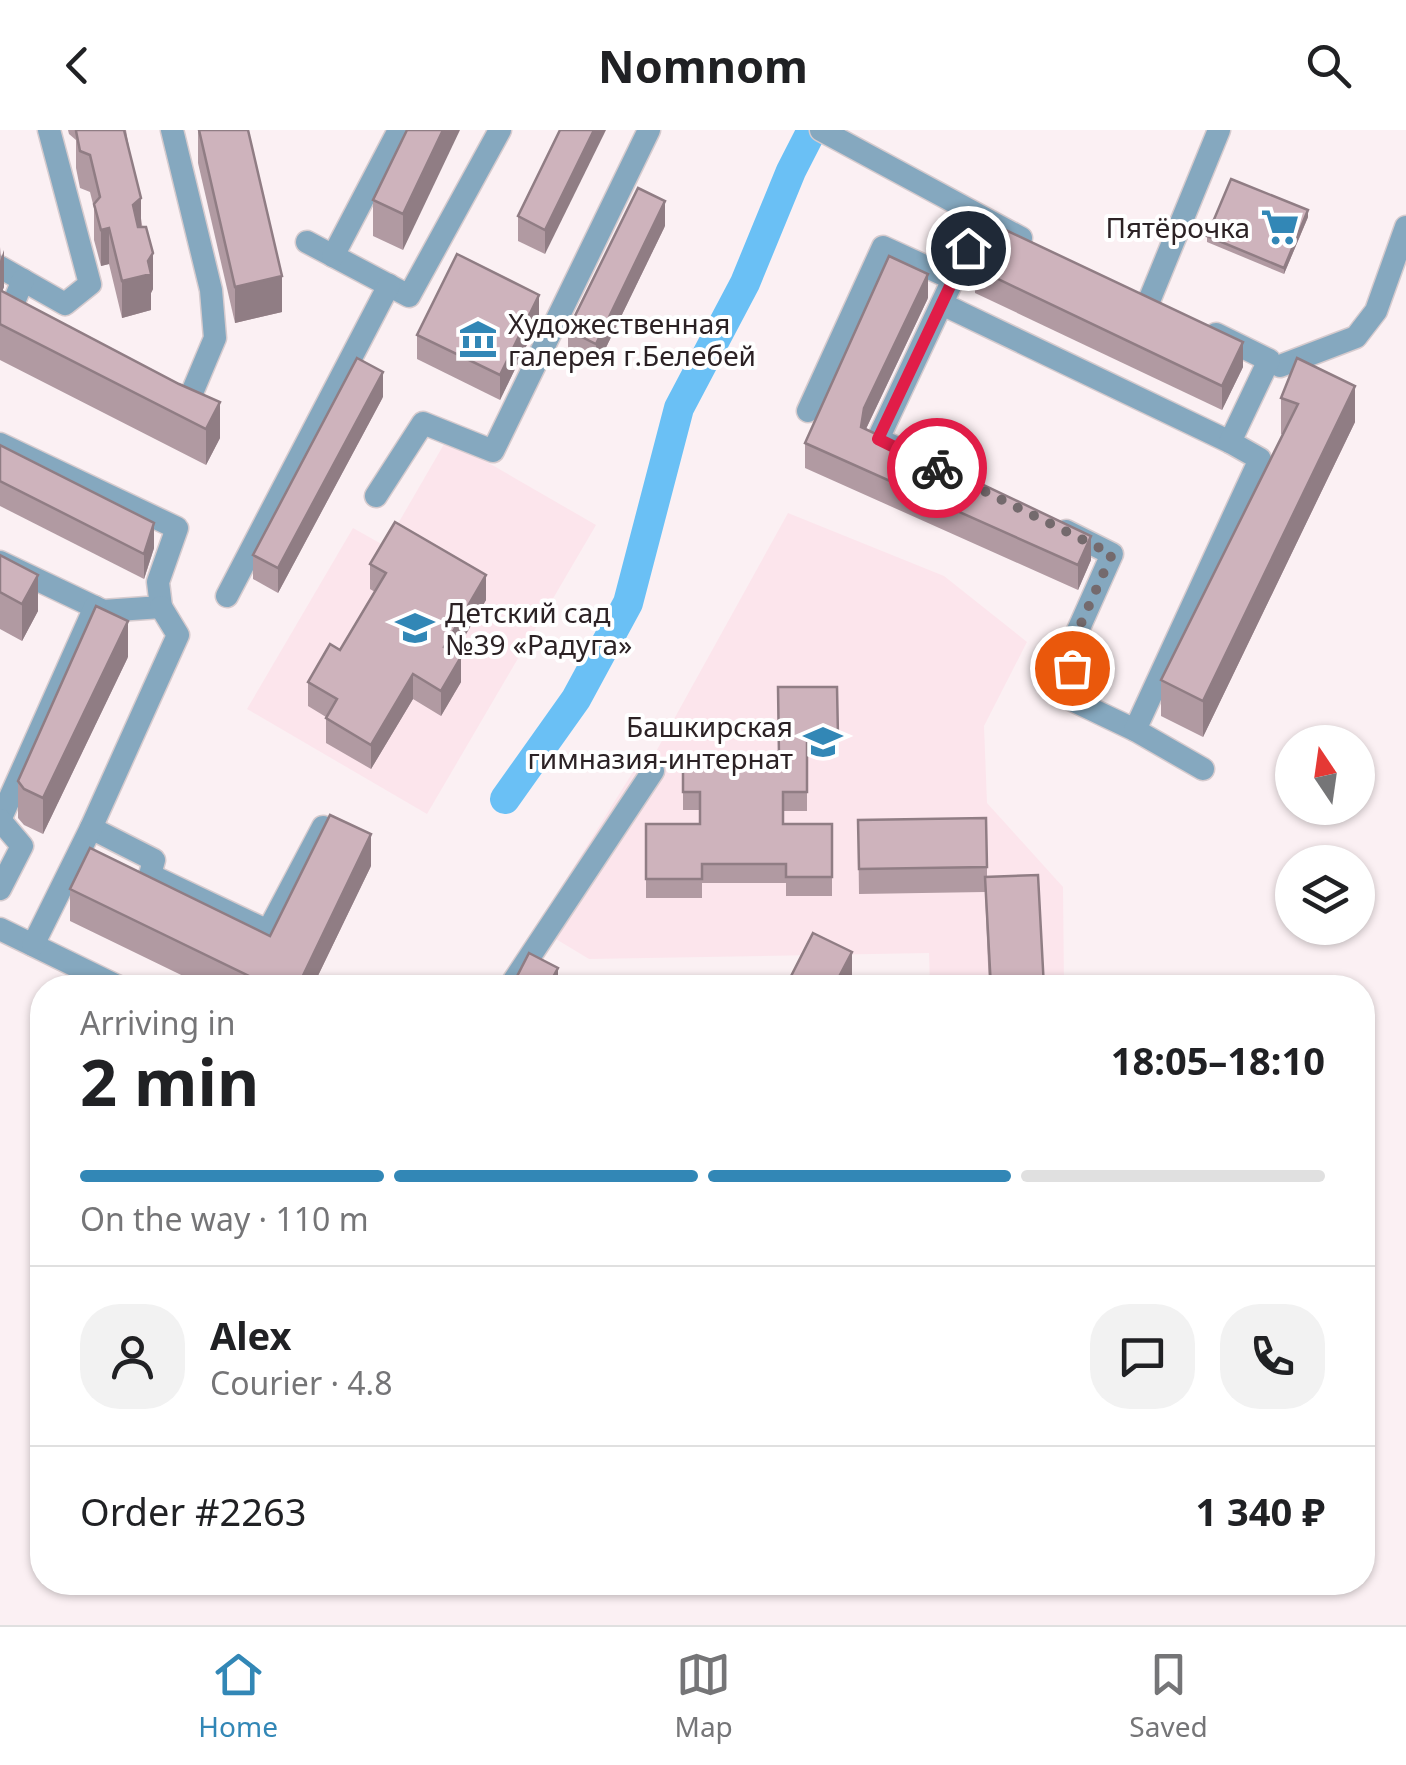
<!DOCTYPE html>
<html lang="en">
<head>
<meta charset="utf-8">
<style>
  :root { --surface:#fff; --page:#f2f2f2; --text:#202124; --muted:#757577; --line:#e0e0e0; --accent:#3287b6 }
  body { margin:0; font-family:"Noto Sans",sans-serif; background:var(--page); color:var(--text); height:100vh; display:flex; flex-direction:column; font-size:38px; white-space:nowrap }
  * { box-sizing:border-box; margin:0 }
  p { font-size:32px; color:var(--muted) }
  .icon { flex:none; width:55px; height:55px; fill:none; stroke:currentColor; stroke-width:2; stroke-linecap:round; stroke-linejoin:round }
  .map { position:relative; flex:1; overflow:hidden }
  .panel { position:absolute; left:30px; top:845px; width:1345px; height:620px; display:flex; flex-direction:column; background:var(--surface); border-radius:40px; box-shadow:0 2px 8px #0004 }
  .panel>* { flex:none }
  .needle { width:65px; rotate:347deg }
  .fabs { position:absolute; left:1275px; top:595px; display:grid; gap:20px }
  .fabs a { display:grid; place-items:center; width:100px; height:100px; border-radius:50%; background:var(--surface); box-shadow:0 2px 8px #0004; font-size:50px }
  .pin { position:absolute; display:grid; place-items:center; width:85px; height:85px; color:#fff; margin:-42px; border:5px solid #fff; border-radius:50%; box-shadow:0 2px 10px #0007 }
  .courier { position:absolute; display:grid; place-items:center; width:100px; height:100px; margin:-50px; border:8px solid #e11d48; border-radius:50%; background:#fff; color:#222; box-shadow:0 2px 12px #0007 }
  .overview em { font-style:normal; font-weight:700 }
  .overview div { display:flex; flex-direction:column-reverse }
  .overview { display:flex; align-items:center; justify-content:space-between; height:170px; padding:0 50px }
  h1 { font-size:65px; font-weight:700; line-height:75px }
  .bar { display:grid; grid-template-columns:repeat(4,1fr); gap:15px 10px; align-content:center; height:120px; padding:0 50px }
  .bar i { height:12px; border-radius:8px; background:var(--line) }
  .bar .on { background:var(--accent) }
  .bar p { grid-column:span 4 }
  .line { display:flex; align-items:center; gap:25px; padding:0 50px; border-top:2px solid var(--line) }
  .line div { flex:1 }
  .round { display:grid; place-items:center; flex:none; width:105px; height:105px; border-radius:40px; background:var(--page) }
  header { display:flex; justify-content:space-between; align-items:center; height:130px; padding:0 50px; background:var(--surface); font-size:45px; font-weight:700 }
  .tab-bar { display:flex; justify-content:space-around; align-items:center; height:140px; border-top:2px solid var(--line); background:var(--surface); font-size:28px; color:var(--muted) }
  .tab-bar a { display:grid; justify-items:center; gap:5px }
  .tab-bar .on { color:var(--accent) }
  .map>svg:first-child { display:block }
  .built { fill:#fce5ec }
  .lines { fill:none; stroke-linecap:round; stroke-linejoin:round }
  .river { stroke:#6ac0f5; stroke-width:30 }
  .minor-casing { stroke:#d6cbce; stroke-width:25 }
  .minor { stroke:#85a8bf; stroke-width:22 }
  .wall { fill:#b19aa2 }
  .shaded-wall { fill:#907d84 }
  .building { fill:#ceb3bc; stroke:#907d84; stroke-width:2.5 }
  .done { stroke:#746a6d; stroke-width:10; stroke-dasharray:0 18 }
  .route { stroke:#e11d48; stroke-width:12 }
  .labels { text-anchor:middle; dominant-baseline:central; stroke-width:8; stroke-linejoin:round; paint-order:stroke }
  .poi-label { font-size:28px; fill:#2c2225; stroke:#fff; text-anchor:end }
</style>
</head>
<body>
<header><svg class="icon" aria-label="back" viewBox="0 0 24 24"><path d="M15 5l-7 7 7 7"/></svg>Nomnom<svg class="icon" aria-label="search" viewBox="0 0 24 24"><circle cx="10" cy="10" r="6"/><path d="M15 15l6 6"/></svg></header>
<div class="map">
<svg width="1406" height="1495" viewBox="0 0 1406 1495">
  <rect width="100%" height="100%" fill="#fbf0f3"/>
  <g class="built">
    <path d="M 447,309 L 596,395 L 427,684 L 247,579 L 353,398 L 385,416 Z"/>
    <path d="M 788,383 L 944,446 L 1027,512 L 984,596 L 987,673 L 1063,757 L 1064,857 L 930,857 L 929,823 L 589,829 L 536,797 L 638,634 L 653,627 Z"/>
  </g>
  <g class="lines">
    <path class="river" d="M 505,669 L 576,569 L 628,473 L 679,278 L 745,153 L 791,41 L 812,0"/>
    <g class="minor-casing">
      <g id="minor">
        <path d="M 172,0 L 211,160 L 215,208 L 186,277 L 179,273"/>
        <path d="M 821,0 L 1021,108"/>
        <path d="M 307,112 L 409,166 L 500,0"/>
        <path d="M 333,126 L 399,0"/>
        <path d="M 0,137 L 65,174 L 90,154 L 49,0"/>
        <path d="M 1149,171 L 1219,0"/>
        <path d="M 942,174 L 1230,312"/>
        <path d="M 17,188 L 9,184 L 23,150"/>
        <path d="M 1280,236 L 1356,207 L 1376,181 L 1406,97"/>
        <path d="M 808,281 L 883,117 L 953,149"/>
        <path d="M 0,314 L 177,398 L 158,452 L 161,477 L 103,481 L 0,432"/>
        <path d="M 903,321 L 878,309 L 982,88"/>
        <path d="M 376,366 L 423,293 L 493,321 L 649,0"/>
        <path d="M 1066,401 L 1112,424 L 1075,507 L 1070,569 L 1135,600"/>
        <path d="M 227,466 L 389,155"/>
        <path d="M 1203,639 L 1135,600 L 1260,329 L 1230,312 L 1269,230 L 1216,204"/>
        <path d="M 0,690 L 95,477"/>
        <path d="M 91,698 L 154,730 L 150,745 L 268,801 L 323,697"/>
        <path d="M 0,759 L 22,716 L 0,690"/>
        <path d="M 0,799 L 121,858"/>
        <path d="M 33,815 L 91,698 L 178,505 L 161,477"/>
        <path d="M 509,858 L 653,641"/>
      </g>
    </g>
    <use href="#minor" class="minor"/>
  </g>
  <g class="wall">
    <path d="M 68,0 L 126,0 L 153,159 L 151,163 L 151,180 L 122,188 L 109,134 L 101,136 L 94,110 L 94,78 L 90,62 L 80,58 L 76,38 L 76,10 L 69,4 Z"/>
    <path d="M 198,0 L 282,182 L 235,193 L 198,33 Z"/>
    <path d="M 407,0 L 403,120 L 373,106 L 373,70 Z"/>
    <path d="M 560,0 L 545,124 L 518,111 L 518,86 Z"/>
    <path d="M 1308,87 L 1284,144 L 1207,112 L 1207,106 Z"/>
    <path d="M 665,96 L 596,238 L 568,225 L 568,200 Z"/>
    <path d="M 0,117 L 4,157 L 2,161 L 220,308 L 206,335 L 0,230 Z"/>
    <path d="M 975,138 L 1243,237 L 1222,280 L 975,163 Z"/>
    <path d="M 928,168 L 866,299 L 1091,430 L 1078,460 L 805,338 L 805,313 Z"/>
    <path d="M 539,190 L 500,270 L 417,229 L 417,205 Z"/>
    <path d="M 383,267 L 278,463 L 253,449 L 253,425 Z"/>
    <path d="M 1281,268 L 1355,292 L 1203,607 L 1161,586 L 1161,550 L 1283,305 L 1281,304 Z"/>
    <path d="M 0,315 L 154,418 L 144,449 L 0,376 Z"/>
    <path d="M 0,425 L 38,481 L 22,511 L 0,499 Z"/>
    <path d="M 370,434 L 486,470 L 454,523 L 461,552 L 441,586 L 413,569 L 371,639 L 326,613 L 326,587 L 308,576 L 308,552 L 340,520 L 375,462 L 370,459 Z"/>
    <path d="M 128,527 L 43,704 L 24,695 L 18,688 L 18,651 Z"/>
    <path d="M 837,557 L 838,625 L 807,626 L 807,681 L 783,681 L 783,694 L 832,694 L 832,766 L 786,766 L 786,753 L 702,753 L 702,768 L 646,768 L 646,694 L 700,694 L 700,680 L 683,680 L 683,626 L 779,626 Z"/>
    <path d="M 858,690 L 987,737 L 987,747 L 1044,858 L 989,858 L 985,762 L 859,764 Z"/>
    <path d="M 371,736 L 312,858 L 208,858 L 70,791 L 70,759 L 270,806 Z"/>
  </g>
  <g class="shaded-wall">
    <path d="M 443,0 L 460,0 L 403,120 L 403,84 Z"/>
    <path d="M 594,0 L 606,0 L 545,124 L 545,100 Z"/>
    <path d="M 141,68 L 141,104 L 133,111 L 133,75 Z"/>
    <path d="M 665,71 L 665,96 L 596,238 L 596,214 Z"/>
    <path d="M 1308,80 L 1308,87 L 1284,144 L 1284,138 Z"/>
    <path d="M 109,98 L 109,134 L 101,136 L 101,100 Z"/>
    <path d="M 4,120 L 4,157 L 0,167 L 0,131 Z"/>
    <path d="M 153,123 L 153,159 L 151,163 L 151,180 L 122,188 L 122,151 L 148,131 Z"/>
    <path d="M 928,144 L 928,168 L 864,303 L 861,297 L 864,278 Z"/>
    <path d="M 282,146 L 282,182 L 235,193 L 235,157 Z"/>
    <path d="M 539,165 L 539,190 L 500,270 L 500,245 Z"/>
    <path d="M 1243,212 L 1243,237 L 1222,280 L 1222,256 Z"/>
    <path d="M 383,242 L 383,267 L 278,463 L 278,438 Z"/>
    <path d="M 1355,256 L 1355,292 L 1203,607 L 1203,571 Z"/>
    <path d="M 220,272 L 220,308 L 206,335 L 206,299 Z"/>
    <path d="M 154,393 L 154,418 L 144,449 L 144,424 Z"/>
    <path d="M 1091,406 L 1091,430 L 1078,460 L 1078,435 Z"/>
    <path d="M 38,445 L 38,481 L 22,511 L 22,474 Z"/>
    <path d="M 486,445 L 486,470 L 444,542 L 444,517 Z"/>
    <path d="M 128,491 L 128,527 L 43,704 L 43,668 Z"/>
    <path d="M 461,527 L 461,552 L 441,586 L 441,561 Z"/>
    <path d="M 413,544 L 413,569 L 371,639 L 371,615 Z"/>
    <path d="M 371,704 L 371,736 L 312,858 L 297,858 Z"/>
    <path d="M 852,822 L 852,858 L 833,858 Z"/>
    <path d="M 558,838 L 558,858 L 547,858 Z"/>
  </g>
  <g class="building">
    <path d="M 77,0 L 124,0 L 141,68 L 133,75 L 138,97 L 146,97 L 153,123 L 148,131 L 151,144 L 122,151 L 109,98 L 101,100 L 94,74 L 100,67 L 90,25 L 80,21 L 76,1 Z"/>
    <path d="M 199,0 L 248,0 L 282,146 L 235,157 Z"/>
    <path d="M 407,0 L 443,0 L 403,84 L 373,70 Z"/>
    <path d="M 560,0 L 594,0 L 545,100 L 518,86 Z"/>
    <path d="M 1231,49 L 1308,80 L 1284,138 L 1207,106 Z"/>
    <path d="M 638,58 L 665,71 L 596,214 L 568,200 Z"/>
    <path d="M 995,95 L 1243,212 L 1222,256 L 975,138 Z"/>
    <path d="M 457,124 L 539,165 L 500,245 L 417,205 Z"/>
    <path d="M 889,126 L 928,144 L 864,278 L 861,297 L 1091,406 L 1078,435 L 805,313 Z"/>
    <path d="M 0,160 L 179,254 L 220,272 L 206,299 L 0,194 Z"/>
    <path d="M 357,228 L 383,242 L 278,438 L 253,425 Z"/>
    <path d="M 1297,228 L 1355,256 L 1203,571 L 1161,550 L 1298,274 L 1281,268 Z"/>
    <path d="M 0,315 L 154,393 L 144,424 L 0,351 Z"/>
    <path d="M 395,392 L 486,445 L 444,517 L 461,527 L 441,561 L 413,544 L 371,615 L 326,588 L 337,569 L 308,552 L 330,514 L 340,520 L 386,443 L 370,434 Z"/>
    <path d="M 0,425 L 38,445 L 22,474 L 0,462 Z"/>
    <path d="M 96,476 L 128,491 L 43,668 L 24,659 L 18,651 Z"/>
    <path d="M 778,557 L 837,557 L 838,607 L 807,607 L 807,662 L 783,662 L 783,694 L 832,694 L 832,747 L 786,747 L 786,734 L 702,734 L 702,749 L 646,749 L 646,694 L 700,694 L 700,662 L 683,662 L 683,626 L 779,626 Z"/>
    <path d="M 330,685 L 371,704 L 297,858 L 274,858 L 70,759 L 90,718 L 270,806 Z"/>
    <path d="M 986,688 L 987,737 L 859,739 L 858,690 Z"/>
    <path d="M 1038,745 L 1044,858 L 991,858 L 985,747 Z"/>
    <path d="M 813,803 L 852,822 L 833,858 L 785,858 Z"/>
    <path d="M 529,823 L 558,838 L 547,858 L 511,858 Z"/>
  </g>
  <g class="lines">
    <path class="done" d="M 937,338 L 1112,424 L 1075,507 L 1072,538"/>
    <path class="route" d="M 937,338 L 878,309 L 968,118"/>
  </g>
  <defs>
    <g id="supermarket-bare" transform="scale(3)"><path d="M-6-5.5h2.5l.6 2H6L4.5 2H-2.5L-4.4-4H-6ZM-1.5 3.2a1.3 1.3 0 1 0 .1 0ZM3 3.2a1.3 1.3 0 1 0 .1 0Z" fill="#3287b6" stroke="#fff" stroke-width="2.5" paint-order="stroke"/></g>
    <g id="museum-bare" transform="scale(3)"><path d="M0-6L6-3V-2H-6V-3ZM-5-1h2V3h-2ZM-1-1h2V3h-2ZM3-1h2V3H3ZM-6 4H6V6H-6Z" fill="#3287b6" stroke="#fff" stroke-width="2.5" paint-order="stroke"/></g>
    <g id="school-bare" transform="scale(3)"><path d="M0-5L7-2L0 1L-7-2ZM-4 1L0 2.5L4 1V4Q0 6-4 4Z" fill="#3287b6" stroke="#fff" stroke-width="2.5" paint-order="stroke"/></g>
  </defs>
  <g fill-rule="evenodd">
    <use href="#supermarket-bare" x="1280" y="97"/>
    <use href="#museum-bare" x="478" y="209"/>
    <use href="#school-bare" x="415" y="498"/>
    <use href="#school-bare" x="823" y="612"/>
  </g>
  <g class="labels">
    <g class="poi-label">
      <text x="1250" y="97">Пятёрочка</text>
      <text x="508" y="193" text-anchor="start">Художественная<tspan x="508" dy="32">галерея г.Белебей</tspan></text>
      <text x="445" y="482" text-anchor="start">Детский сад<tspan x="445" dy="32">№39 «Радуга»</tspan></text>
      <text x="793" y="596">Башкирская<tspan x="793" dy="32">гимназия-интернат</tspan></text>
    </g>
  </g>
</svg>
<div class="fabs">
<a><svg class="needle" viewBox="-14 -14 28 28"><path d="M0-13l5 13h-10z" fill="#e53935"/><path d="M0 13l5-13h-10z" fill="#757577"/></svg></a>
<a><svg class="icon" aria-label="layers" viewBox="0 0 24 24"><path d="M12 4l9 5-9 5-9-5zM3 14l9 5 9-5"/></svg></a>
</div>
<div class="pin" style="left:1072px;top:538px;background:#ea580c"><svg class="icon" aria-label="bag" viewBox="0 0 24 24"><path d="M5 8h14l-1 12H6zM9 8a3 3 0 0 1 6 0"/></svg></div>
<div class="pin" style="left:968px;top:118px;background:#1f2937"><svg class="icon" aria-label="home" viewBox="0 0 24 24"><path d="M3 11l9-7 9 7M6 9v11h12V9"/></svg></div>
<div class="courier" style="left:937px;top:338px"><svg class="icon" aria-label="bike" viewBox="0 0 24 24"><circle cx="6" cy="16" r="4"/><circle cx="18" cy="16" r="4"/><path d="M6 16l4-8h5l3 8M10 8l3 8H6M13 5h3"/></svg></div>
<section class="panel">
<div class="overview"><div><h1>2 min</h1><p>Arriving in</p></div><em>18:05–18:10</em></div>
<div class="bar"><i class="on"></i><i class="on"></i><i class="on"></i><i></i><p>On the way · 110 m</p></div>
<div class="line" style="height:180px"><a class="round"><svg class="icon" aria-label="person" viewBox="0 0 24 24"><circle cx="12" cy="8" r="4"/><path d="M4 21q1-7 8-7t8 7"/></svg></a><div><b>Alex</b><p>Courier · 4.8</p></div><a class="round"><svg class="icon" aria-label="chat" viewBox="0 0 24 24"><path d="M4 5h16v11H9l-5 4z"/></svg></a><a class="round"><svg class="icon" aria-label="phone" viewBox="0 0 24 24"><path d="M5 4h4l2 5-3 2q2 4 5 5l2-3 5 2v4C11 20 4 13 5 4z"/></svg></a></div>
<div class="line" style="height:130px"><div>Order #2263</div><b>1 340 ₽</b></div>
</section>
</div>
<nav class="tab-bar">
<a class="on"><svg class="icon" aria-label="home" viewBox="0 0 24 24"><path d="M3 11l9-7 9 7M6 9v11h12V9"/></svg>Home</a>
<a><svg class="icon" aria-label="map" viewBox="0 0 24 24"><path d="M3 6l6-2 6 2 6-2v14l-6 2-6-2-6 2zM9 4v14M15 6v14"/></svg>Map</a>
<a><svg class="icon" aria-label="saved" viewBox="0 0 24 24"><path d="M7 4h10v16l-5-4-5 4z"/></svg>Saved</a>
</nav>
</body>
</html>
